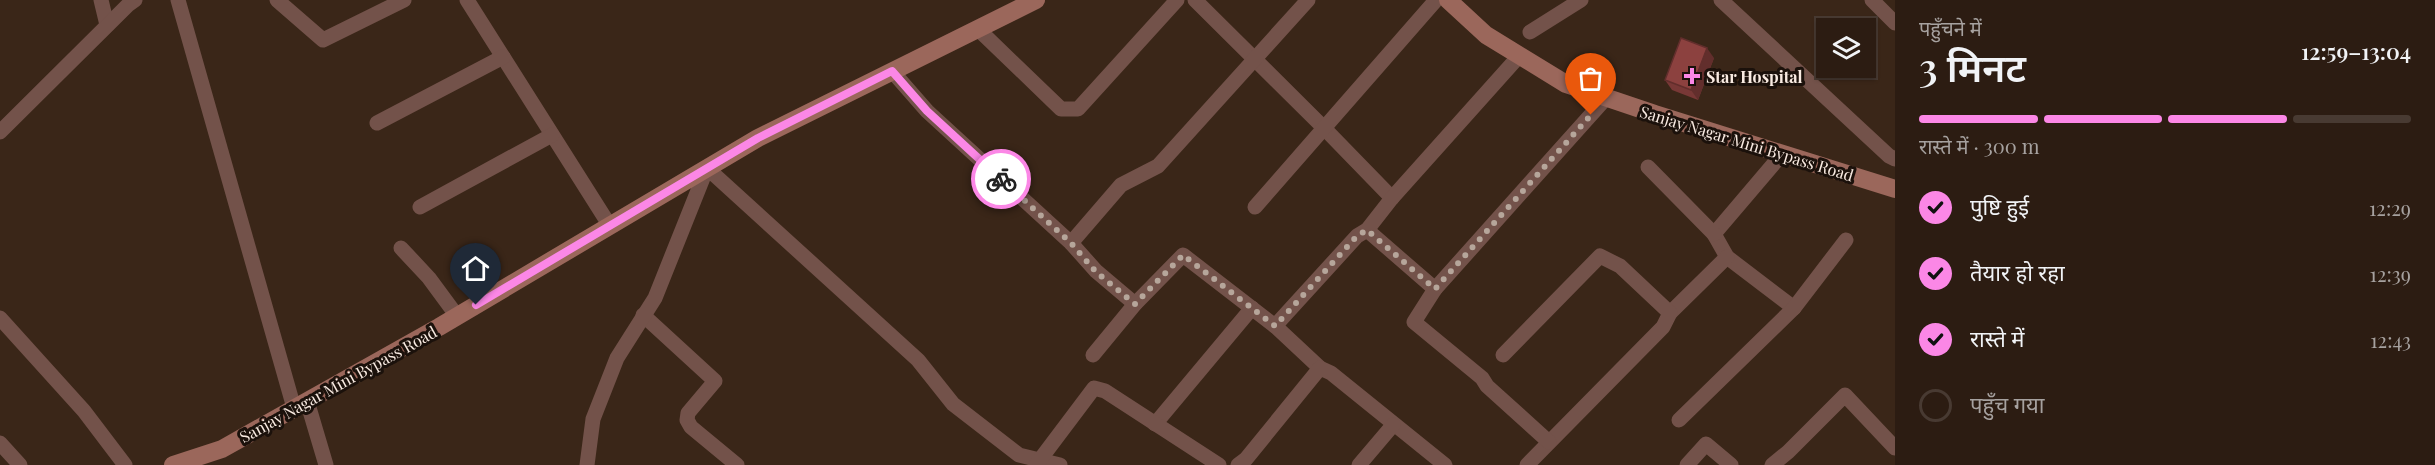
<!DOCTYPE html>
<html lang="hi">
<head>
<meta charset="utf-8">
<style>
  :root { --surface:#2c1c12; --page:#382920; --text:#f1f3f6; --muted:#a6a19f; --line:#483a32; --accent:#fb87e6 }
  body { margin:0; font-family:"Playfair Display","Noto Sans Devanagari",serif; background:var(--page); color:var(--text); height:100vh; display:flex; flex-direction:column; font-size:22px; white-space:nowrap }
  * { box-sizing:border-box; margin:0 }
  p { font-size:20px; color:var(--muted) }
  .icon { flex:none; width:33px; height:33px; fill:none; stroke:currentColor; stroke-width:2; stroke-linecap:round; stroke-linejoin:round }
  .map { position:relative; flex:1; overflow:hidden }
  .details { display:flex; flex-direction:column; background:var(--surface); width:540px }
  .details>* { flex:none }
  .fabs { position:absolute; left:1816px; top:18px; display:grid; gap:12px }
  .fabs a { display:grid; place-items:center; width:60px; height:60px; border-radius:0px; background:var(--surface); box-shadow:0 2px 4px #0004,0 0 0 2px var(--line); font-size:30px }
  .pin { position:absolute; display:grid; place-items:center; width:51px; height:51px; color:#fff; margin:-62px -26px; border-radius:50% 50% 50% 0; rotate:-45deg; box-shadow:0 0 6px #0007 }
  .pin .icon { rotate:45deg }
  .courier { position:absolute; display:grid; place-items:center; width:60px; height:60px; margin:-30px; border:4px solid #fb87e6; border-radius:50%; background:#fff; color:#222; box-shadow:0 2px 8px #0007 }
  .summary em { font-style:normal; font-weight:600 }
  .summary div { display:flex; flex-direction:column-reverse }
  .summary { display:flex; align-items:center; justify-content:space-between; height:102px; padding:0 24px }
  h1 { font-size:39px; font-weight:600; line-height:45px }
  .bar { display:grid; grid-template-columns:repeat(4,1fr); gap:9px 6px; align-content:center; height:72px; padding:0 24px }
  .bar i { height:8px; border-radius:4px; background:var(--line) }
  .bar .on { background:var(--accent) }
  .bar p { grid-column:span 4 }
  ol { padding:0 24px; list-style:none }
  li { display:flex; align-items:center; gap:18px; height:66px }
  li p { margin-inline-start:auto }
  li .icon { padding:6px; border-radius:50%; background:var(--accent); color:#111; stroke-width:4 }
  li:last-child { color:var(--muted) }
  li i { width:33px; height:33px; border:3px solid var(--line); border-radius:50% }
  main { display:flex; flex:1; min-height:0 }
  .map>svg:first-child { display:block }
  .lines { fill:none; stroke-linecap:round; stroke-linejoin:round }
  .street { stroke:#73524a; stroke-width:15 }
  .secondary { stroke:#9b675b; stroke-width:18 }
  .wall { fill:#783836 }
  .shaded-wall { fill:#622e2c }
  .building { fill:#8c413f; stroke:#622e2c; stroke-width:1.5 }
  .done { stroke:#b6a69b; stroke-width:6; stroke-dasharray:0 10.8 }
  .route { stroke:#fb87e6; stroke-width:8 }
  .poi-dot { fill:#fb87e6; stroke:#1b110b; stroke-width:2 }
  .labels { text-anchor:middle; dominant-baseline:central; stroke-width:6; stroke-linejoin:round; paint-order:stroke }
  .poi-label { font-size:16px; font-weight:bold; fill:#f9ebe2; stroke:#1b110b; text-anchor:start }
  .street-label { font-size:16px; fill:#f9ebe2; stroke:#1b110b }
</style>
</head>
<body>
<main>
<div class="map">
<svg width="1895" height="465" viewBox="0 0 1895 465">
  <rect width="100%" height="100%" fill="#3a2618"/>
  <g class="lines">
    <g class="street">
      <path d="M 101,0 L 107,25"/>
      <path d="M 178,0 L 294,408"/>
      <path d="M 277,0 L 323,40 L 404,0"/>
      <path d="M 467,0 L 610,226"/>
      <path d="M 1195,0 L 1323,127 L 1392,198"/>
      <path d="M 1721,0 L 1889,156 L 1895,159"/>
      <path d="M 1872,0 L 1895,23"/>
      <path d="M 978,29 L 1061,109 L 1078,109 L 1177,0"/>
      <path d="M 1530,32 L 1581,0"/>
      <path d="M 892,71 L 927,111 L 1071,243 L 1096,271 L 1135,304"/>
      <path d="M 377,123 L 503,57"/>
      <path d="M 0,132 L 128,5 L 135,0"/>
      <path d="M 1782,154 L 1714,234 L 1727,257 L 1794,308"/>
      <path d="M 1648,167 L 1714,234"/>
      <path d="M 420,207 L 552,135"/>
      <path d="M 1255,207 L 1436,0"/>
      <path d="M 1367,230 L 1435,289"/>
      <path d="M 1071,243 L 1121,185 L 1158,166 L 1308,0"/>
      <path d="M 401,248 L 429,278 L 457,316"/>
      <path d="M 1670,313 L 1727,257"/>
      <path d="M 643,315 L 715,381 L 688,413 L 687,420 L 691,427 L 737,465"/>
      <path d="M 0,318 L 84,411 L 125,465"/>
      <path d="M 1275,326 L 1357,236 L 1367,230 L 1392,198 L 1520,55"/>
      <path d="M 1093,355 L 1135,304 L 1183,255 L 1275,326 L 1320,368"/>
      <path d="M 1503,355 L 1600,256 L 1620,266 L 1670,313 L 1663,327 L 1527,465"/>
      <path d="M 307,401 L 326,465"/>
      <path d="M 1679,420 L 1794,308 L 1846,240"/>
      <path d="M 1155,424 L 1252,308"/>
      <path d="M 1549,442 L 1487,386 L 1482,378 L 1414,322 L 1435,289 L 1606,98"/>
      <path d="M 0,443 L 20,465"/>
      <path d="M 587,465 L 593,419 L 617,358 L 655,298 L 707,168 L 918,360 L 953,404 L 1019,455 L 1060,465"/>
      <path d="M 1036,465 L 1094,388 L 1105,391 L 1219,465"/>
      <path d="M 1238,465 L 1246,459 L 1320,368 L 1331,373 L 1445,465"/>
      <path d="M 1359,465 L 1393,425"/>
      <path d="M 1687,465 L 1706,444 L 1731,465"/>
      <path d="M 1772,465 L 1788,452 L 1845,395 L 1895,448"/>
    </g>
    <g class="secondary">
      <path d="M 1448,0 L 1486,35 L 1566,84 L 1655,114 L 1895,189"/>
      <path d="M 173,465 L 222,449 L 439,327 L 758,138 L 1036,0"/>
    </g>
  </g>
  <path class="wall" d="M 1714,58 L 1698,100 L 1672,90 L 1665,80 Z"/>
  <path class="shaded-wall" d="M 1707,48 L 1714,58 L 1698,100 L 1691,90 Z"/>
  <path class="building" d="M 1681,38 L 1707,48 L 1691,90 L 1665,80 Z"/>
  <g class="lines">
    <path class="done" d="M 1001,179 L 1071,243 L 1096,272 L 1135,304 L 1183,255 L 1275,326 L 1357,236 L 1367,230 L 1435,289 L 1591,115"/>
    <path class="route" d="M 476,305 L 758,138 L 892,71 L 927,111 L 1001,179"/>
  </g>
  <path class="poi-dot" d="M1689 67h6v6h6v6h-6v6h-6v-6h-6v-6h6z"/>
  <g class="labels">
    <g class="poi-label">
      <text x="1706" y="76">Star Hospital</text>
    </g>
    <g class="street-label">
      <text transform="translate(1747 143) rotate(17)">Sanjay Nagar Mini Bypass Road</text>
      <text transform="translate(338 384) rotate(-29)">Sanjay Nagar Mini Bypass Road</text>
    </g>
  </g>
</svg>
<div class="fabs">
<a><svg class="icon" aria-label="layers" viewBox="0 0 24 24"><path d="M12 4l9 5-9 5-9-5zM3 14l9 5 9-5"/></svg></a>
</div>
<div class="pin" style="left:1591px;top:115px;background:#ea580c"><svg class="icon" aria-label="bag" viewBox="0 0 24 24"><path d="M5 8h14l-1 12H6zM9 8a3 3 0 0 1 6 0"/></svg></div>
<div class="pin" style="left:476px;top:305px;background:#1f2937"><svg class="icon" aria-label="home" viewBox="0 0 24 24"><path d="M3 11l9-7 9 7M6 9v11h12V9"/></svg></div>
<div class="courier" style="left:1001px;top:179px"><svg class="icon" aria-label="bike" viewBox="0 0 24 24"><circle cx="6" cy="16" r="4"/><circle cx="18" cy="16" r="4"/><path d="M6 16l4-8h5l3 8M10 8l3 8H6M13 5h3"/></svg></div>
</div>
<section class="details">
<div class="summary"><div><h1>3 मिनट</h1><p>पहुँचने में</p></div><em>12:59–13:04</em></div>
<div class="bar"><i class="on"></i><i class="on"></i><i class="on"></i><i></i><p>रास्ते में · 300 m</p></div>
<ol>
<li><svg class="icon" aria-label="check" viewBox="0 0 24 24"><path d="M5 12l5 5 9-10"/></svg>पुष्टि हुई<p>12:29</p></li>
<li><svg class="icon" aria-label="check" viewBox="0 0 24 24"><path d="M5 12l5 5 9-10"/></svg>तैयार हो रहा<p>12:39</p></li>
<li><svg class="icon" aria-label="check" viewBox="0 0 24 24"><path d="M5 12l5 5 9-10"/></svg>रास्ते में<p>12:43</p></li>
<li><i></i>पहुँच गया</li>
</ol>
</section>
</main>
</body>
</html>
